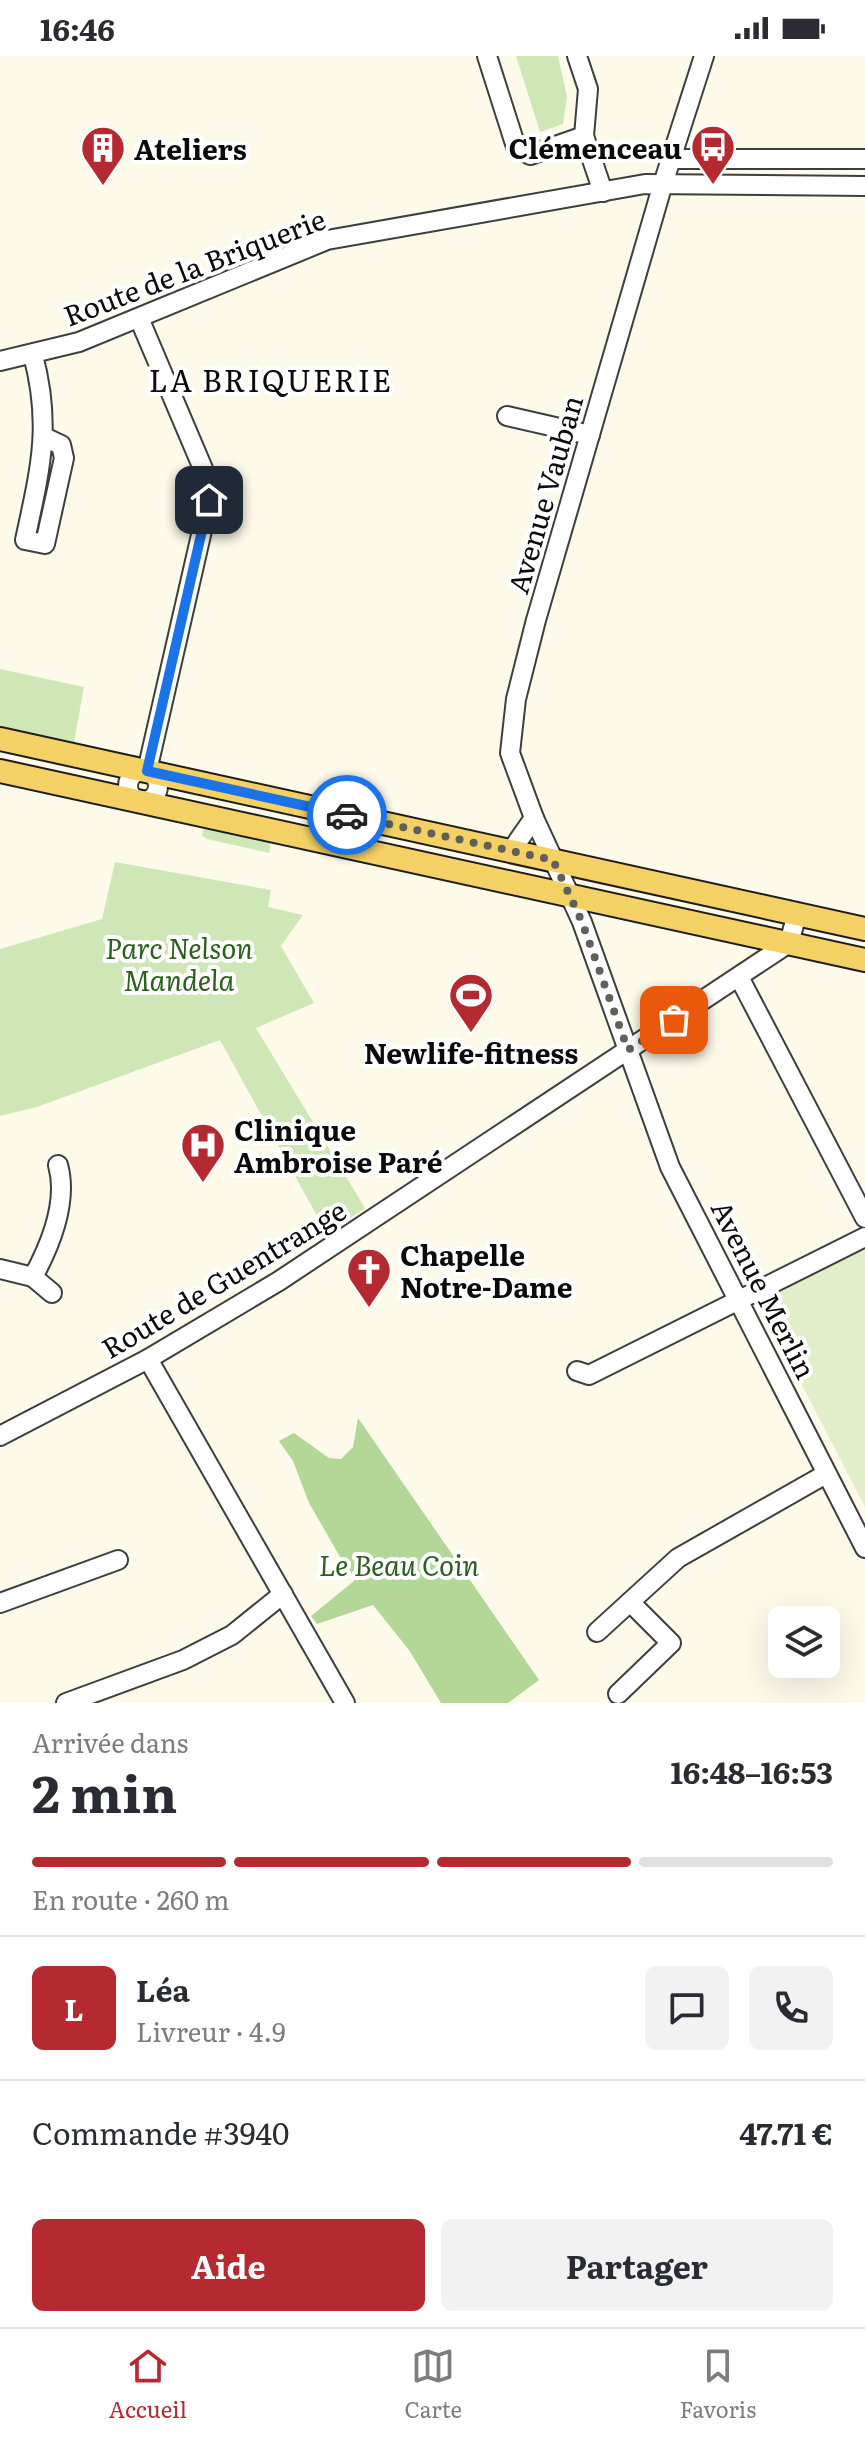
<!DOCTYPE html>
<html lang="fr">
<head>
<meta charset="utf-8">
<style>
  :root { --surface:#fff; --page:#f2f2f3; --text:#2b2b33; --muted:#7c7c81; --line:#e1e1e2; --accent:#b52930 }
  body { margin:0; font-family:Literata,serif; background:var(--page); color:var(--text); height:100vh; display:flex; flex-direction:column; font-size:30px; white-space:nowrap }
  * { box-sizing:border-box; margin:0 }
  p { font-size:26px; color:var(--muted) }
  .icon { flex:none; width:44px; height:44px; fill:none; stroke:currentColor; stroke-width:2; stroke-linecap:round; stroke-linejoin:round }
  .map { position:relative; height:1647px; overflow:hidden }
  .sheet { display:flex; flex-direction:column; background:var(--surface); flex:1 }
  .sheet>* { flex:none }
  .fabs { position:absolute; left:768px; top:1550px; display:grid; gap:16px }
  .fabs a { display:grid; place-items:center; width:72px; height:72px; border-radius:12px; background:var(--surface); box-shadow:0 8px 32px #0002; font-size:40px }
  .pin { position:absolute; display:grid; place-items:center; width:68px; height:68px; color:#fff; margin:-34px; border-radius:16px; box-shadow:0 4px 12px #0006 }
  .courier { position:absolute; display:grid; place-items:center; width:80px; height:80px; margin:-40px; border:6px solid #1a73e8; border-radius:50%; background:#fff; color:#222; box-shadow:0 2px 10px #0007 }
  .headline em { font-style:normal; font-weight:700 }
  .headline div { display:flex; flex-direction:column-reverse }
  .headline { display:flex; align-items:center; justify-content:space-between; height:136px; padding:0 32px }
  h1 { font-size:52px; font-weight:700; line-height:60px }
  .bar { display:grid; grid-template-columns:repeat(4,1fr); gap:12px 8px; align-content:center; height:96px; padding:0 32px }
  .bar i { height:10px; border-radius:6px; background:var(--line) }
  .bar .active { background:var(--accent) }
  .bar p { grid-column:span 4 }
  .line { display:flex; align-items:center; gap:20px; padding:0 32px; border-top:2px solid var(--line) }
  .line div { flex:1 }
  .round { display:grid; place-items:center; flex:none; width:84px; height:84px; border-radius:12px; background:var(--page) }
  .primary-button { display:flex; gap:16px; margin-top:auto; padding:16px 32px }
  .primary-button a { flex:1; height:92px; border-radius:12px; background:var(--accent); color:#fff; font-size:32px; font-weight:700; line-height:92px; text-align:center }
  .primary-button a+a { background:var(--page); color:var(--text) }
  .status { display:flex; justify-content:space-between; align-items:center; height:56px; padding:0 40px; background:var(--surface); direction:ltr }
  .status svg { height:22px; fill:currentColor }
  .tabs { display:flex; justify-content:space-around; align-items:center; height:112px; border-top:2px solid var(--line); background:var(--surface); font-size:22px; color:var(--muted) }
  .tabs a { display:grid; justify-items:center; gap:4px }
  .tabs .active { color:var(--accent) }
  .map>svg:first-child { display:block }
  .green { fill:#cfe7b6 }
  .forest { fill:#b3d796 }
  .pitch { fill:#e1eec7 }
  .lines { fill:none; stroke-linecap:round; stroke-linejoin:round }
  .minor-casing { stroke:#3e3e3e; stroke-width:22 }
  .major-casing { stroke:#1c1c1c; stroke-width:26 }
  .minor { stroke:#fff; stroke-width:18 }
  .major { stroke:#f3d165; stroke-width:22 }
  .done { stroke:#605f59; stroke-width:8; stroke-dasharray:0 14.4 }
  .route { stroke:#1a73e8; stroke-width:10 }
  .labels { text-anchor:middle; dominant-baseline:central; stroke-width:8; stroke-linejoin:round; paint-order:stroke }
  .poi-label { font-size:28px; font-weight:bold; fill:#0b0b0b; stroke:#fff; text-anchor:start }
  .street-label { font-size:28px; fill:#0b0b0b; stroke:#fff }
  .park-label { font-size:28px; font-style:italic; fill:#2c601f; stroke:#fff }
  .neighbourhood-label { font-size:30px; letter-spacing:2px; fill:#0b0b0b; stroke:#fff }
</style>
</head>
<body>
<div class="status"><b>16:46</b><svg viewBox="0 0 49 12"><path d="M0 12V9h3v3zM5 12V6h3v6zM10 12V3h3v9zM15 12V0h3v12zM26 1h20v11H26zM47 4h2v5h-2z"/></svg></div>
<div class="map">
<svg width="865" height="1647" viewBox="0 0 865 1647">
  <rect width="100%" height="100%" fill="#fefaea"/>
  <g class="green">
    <path d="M 516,0 L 558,0 L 567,41 L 563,68 L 540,76 Z"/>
    <path d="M 0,613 L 84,631 L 74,686 L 0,670 Z"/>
    <path d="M 204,771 L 271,786 L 269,797 L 207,783 L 202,780 Z"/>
    <path d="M 115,806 L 271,834 L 268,851 L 303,859 L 281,890 L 314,947 L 256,972 L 365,1152 L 327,1178 L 220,984 L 37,1051 L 0,1060 L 0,893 L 102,863 Z"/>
  </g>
  <path class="forest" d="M 358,1362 L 539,1624 L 508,1647 L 441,1647 L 409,1594 L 373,1549 L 317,1568 L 311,1560 L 354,1525 L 309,1447 L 293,1405 L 279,1385 L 294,1377 L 329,1402 L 341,1403 L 353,1391 Z"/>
  <path class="pitch" d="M 865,1190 L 865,1451 L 760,1248 L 762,1242 Z"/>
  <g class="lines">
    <g class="minor-casing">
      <g id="minor">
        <path d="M 487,0 L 516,91 L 530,99 L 584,80"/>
        <path d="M 577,0 L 588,33 L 584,80 L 603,136"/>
        <path d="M 704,0 L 662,131 L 536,564 L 516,643 L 510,697 L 534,762 L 582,866 L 670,1111 L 865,1492"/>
        <path d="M 670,103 L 865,103"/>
        <path d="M 139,262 L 204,415 L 209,444 L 147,715"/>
        <path d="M 33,299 C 52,370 40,414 25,484 L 45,488 L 64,402 L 61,389 L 44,381"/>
        <path d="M 0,305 L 79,286 L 327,184 L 645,128 L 865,130"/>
        <path d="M 507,360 L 590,379"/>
        <circle cx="143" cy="730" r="15"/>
        <path d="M 511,795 L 534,762"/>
        <path d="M 739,921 L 865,1162"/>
        <path d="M 0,1213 L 33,1221"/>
        <path d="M 52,1237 L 33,1221 C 51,1188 68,1145 58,1109"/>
        <path d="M 148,1303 L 345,1647"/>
        <path d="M 577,1315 L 589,1319 L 865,1181"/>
        <path d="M 0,1380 L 148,1303 L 279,1225 L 789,887 L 797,858"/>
        <path d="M 0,1547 L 118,1504"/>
        <path d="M 597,1576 L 678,1502 L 826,1418"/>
        <path d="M 618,1638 L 671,1587 L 630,1546"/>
        <path d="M 66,1647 L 183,1604 L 232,1579 L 283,1538"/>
      </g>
    </g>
    <g class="major-casing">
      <g id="major">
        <path d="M 0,683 L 865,873"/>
        <path d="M 0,715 L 865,904"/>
      </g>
    </g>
    <use href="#minor" class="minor"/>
    <use href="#major" class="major"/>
  </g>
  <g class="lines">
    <path class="done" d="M 347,759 L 553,804 L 582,866 L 628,994 L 674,964"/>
    <path class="route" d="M 209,444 L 147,715 L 347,759"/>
  </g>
  <defs>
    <g id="bus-pin" transform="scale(2.3)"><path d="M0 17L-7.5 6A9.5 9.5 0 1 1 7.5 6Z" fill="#b52930" stroke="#fff"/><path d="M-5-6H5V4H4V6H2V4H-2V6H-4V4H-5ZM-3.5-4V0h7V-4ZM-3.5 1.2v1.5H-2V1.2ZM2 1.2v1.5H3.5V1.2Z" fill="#fff"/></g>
    <g id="building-pin" transform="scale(2.3)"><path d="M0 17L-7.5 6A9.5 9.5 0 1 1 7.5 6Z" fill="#b52930" stroke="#fff"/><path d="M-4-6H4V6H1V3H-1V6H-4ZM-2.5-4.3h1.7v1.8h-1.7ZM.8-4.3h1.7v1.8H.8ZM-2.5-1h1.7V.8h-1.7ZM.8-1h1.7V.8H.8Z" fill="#fff"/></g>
    <g id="stadium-pin" transform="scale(2.3)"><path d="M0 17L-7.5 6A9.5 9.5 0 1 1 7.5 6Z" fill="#b52930" stroke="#fff"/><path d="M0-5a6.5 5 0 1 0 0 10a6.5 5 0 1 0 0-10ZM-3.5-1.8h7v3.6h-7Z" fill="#fff"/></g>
    <g id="hospital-pin" transform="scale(2.3)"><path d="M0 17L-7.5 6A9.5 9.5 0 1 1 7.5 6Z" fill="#b52930" stroke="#fff"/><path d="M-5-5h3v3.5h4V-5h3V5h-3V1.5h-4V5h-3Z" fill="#fff"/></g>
    <g id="church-pin" transform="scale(2.3)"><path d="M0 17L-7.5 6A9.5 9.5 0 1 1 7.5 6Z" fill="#b52930" stroke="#fff"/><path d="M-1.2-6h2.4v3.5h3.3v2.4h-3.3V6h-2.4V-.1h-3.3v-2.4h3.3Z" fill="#fff"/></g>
  </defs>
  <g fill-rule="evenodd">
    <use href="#bus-pin" x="713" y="91"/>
    <use href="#building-pin" x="103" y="92"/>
    <use href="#stadium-pin" x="471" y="939"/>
    <use href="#hospital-pin" x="203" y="1089"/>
    <use href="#church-pin" x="369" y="1214"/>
  </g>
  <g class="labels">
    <g class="poi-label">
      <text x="682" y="91" text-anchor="end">Clémenceau</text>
      <text x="134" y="92">Ateliers</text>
      <text x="471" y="996" text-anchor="middle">Newlife-fitness</text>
      <text x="234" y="1073">Clinique<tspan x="234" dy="32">Ambroise Paré</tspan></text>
      <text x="400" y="1198">Chapelle<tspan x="400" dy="32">Notre-Dame</tspan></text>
    </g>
    <g class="street-label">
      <text transform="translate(194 210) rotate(-21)">Route de la Briquerie</text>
      <text transform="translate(544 438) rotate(-74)">Avenue Vauban</text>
      <text transform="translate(223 1222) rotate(-31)">Route de Guentrange</text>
      <text transform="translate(765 1233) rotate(63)">Avenue Merlin</text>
    </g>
    <g class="park-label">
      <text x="179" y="891">Parc Nelson<tspan x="179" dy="32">Mandela</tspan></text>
      <text x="399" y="1508">Le Beau Coin</text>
    </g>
    <g class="neighbourhood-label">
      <text x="271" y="323">LA BRIQUERIE</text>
    </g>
  </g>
</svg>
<div class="fabs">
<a><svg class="icon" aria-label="layers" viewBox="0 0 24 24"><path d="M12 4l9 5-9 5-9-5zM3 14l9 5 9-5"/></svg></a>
</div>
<div class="pin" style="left:674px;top:964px;background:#ea580c"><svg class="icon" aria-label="bag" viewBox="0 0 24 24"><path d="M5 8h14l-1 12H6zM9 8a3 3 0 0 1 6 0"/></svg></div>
<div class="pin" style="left:209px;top:444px;background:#1f2937"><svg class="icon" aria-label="home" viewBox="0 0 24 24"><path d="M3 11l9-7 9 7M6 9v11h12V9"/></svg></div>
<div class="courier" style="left:347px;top:759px"><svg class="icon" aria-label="car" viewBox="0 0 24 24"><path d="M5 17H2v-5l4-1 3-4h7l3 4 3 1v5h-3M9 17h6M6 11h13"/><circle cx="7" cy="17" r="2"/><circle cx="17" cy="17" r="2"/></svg></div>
</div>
<section class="sheet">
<div class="headline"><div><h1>2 min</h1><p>Arrivée dans</p></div><em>16:48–16:53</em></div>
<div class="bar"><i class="active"></i><i class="active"></i><i class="active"></i><i></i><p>En route · 260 m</p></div>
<div class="line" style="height:144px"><b class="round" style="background:var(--accent);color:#fff">L</b><div><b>Léa</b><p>Livreur · 4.9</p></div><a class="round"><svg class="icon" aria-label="chat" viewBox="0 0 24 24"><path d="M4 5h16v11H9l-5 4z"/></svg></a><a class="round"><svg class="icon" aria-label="phone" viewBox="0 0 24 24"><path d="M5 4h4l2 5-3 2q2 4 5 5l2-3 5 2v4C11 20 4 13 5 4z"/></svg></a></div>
<div class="line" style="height:104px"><div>Commande #3940</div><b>47.71 €</b></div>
<div class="primary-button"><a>Aide</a><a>Partager</a></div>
</section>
<nav class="tabs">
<a class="active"><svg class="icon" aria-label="home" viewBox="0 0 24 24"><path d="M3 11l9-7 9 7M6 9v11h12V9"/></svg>Accueil</a>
<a><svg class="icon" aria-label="map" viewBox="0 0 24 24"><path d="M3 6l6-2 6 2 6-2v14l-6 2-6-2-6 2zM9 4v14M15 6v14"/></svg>Carte</a>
<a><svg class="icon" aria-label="saved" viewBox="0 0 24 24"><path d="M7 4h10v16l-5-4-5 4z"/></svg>Favoris</a>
</nav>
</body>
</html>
